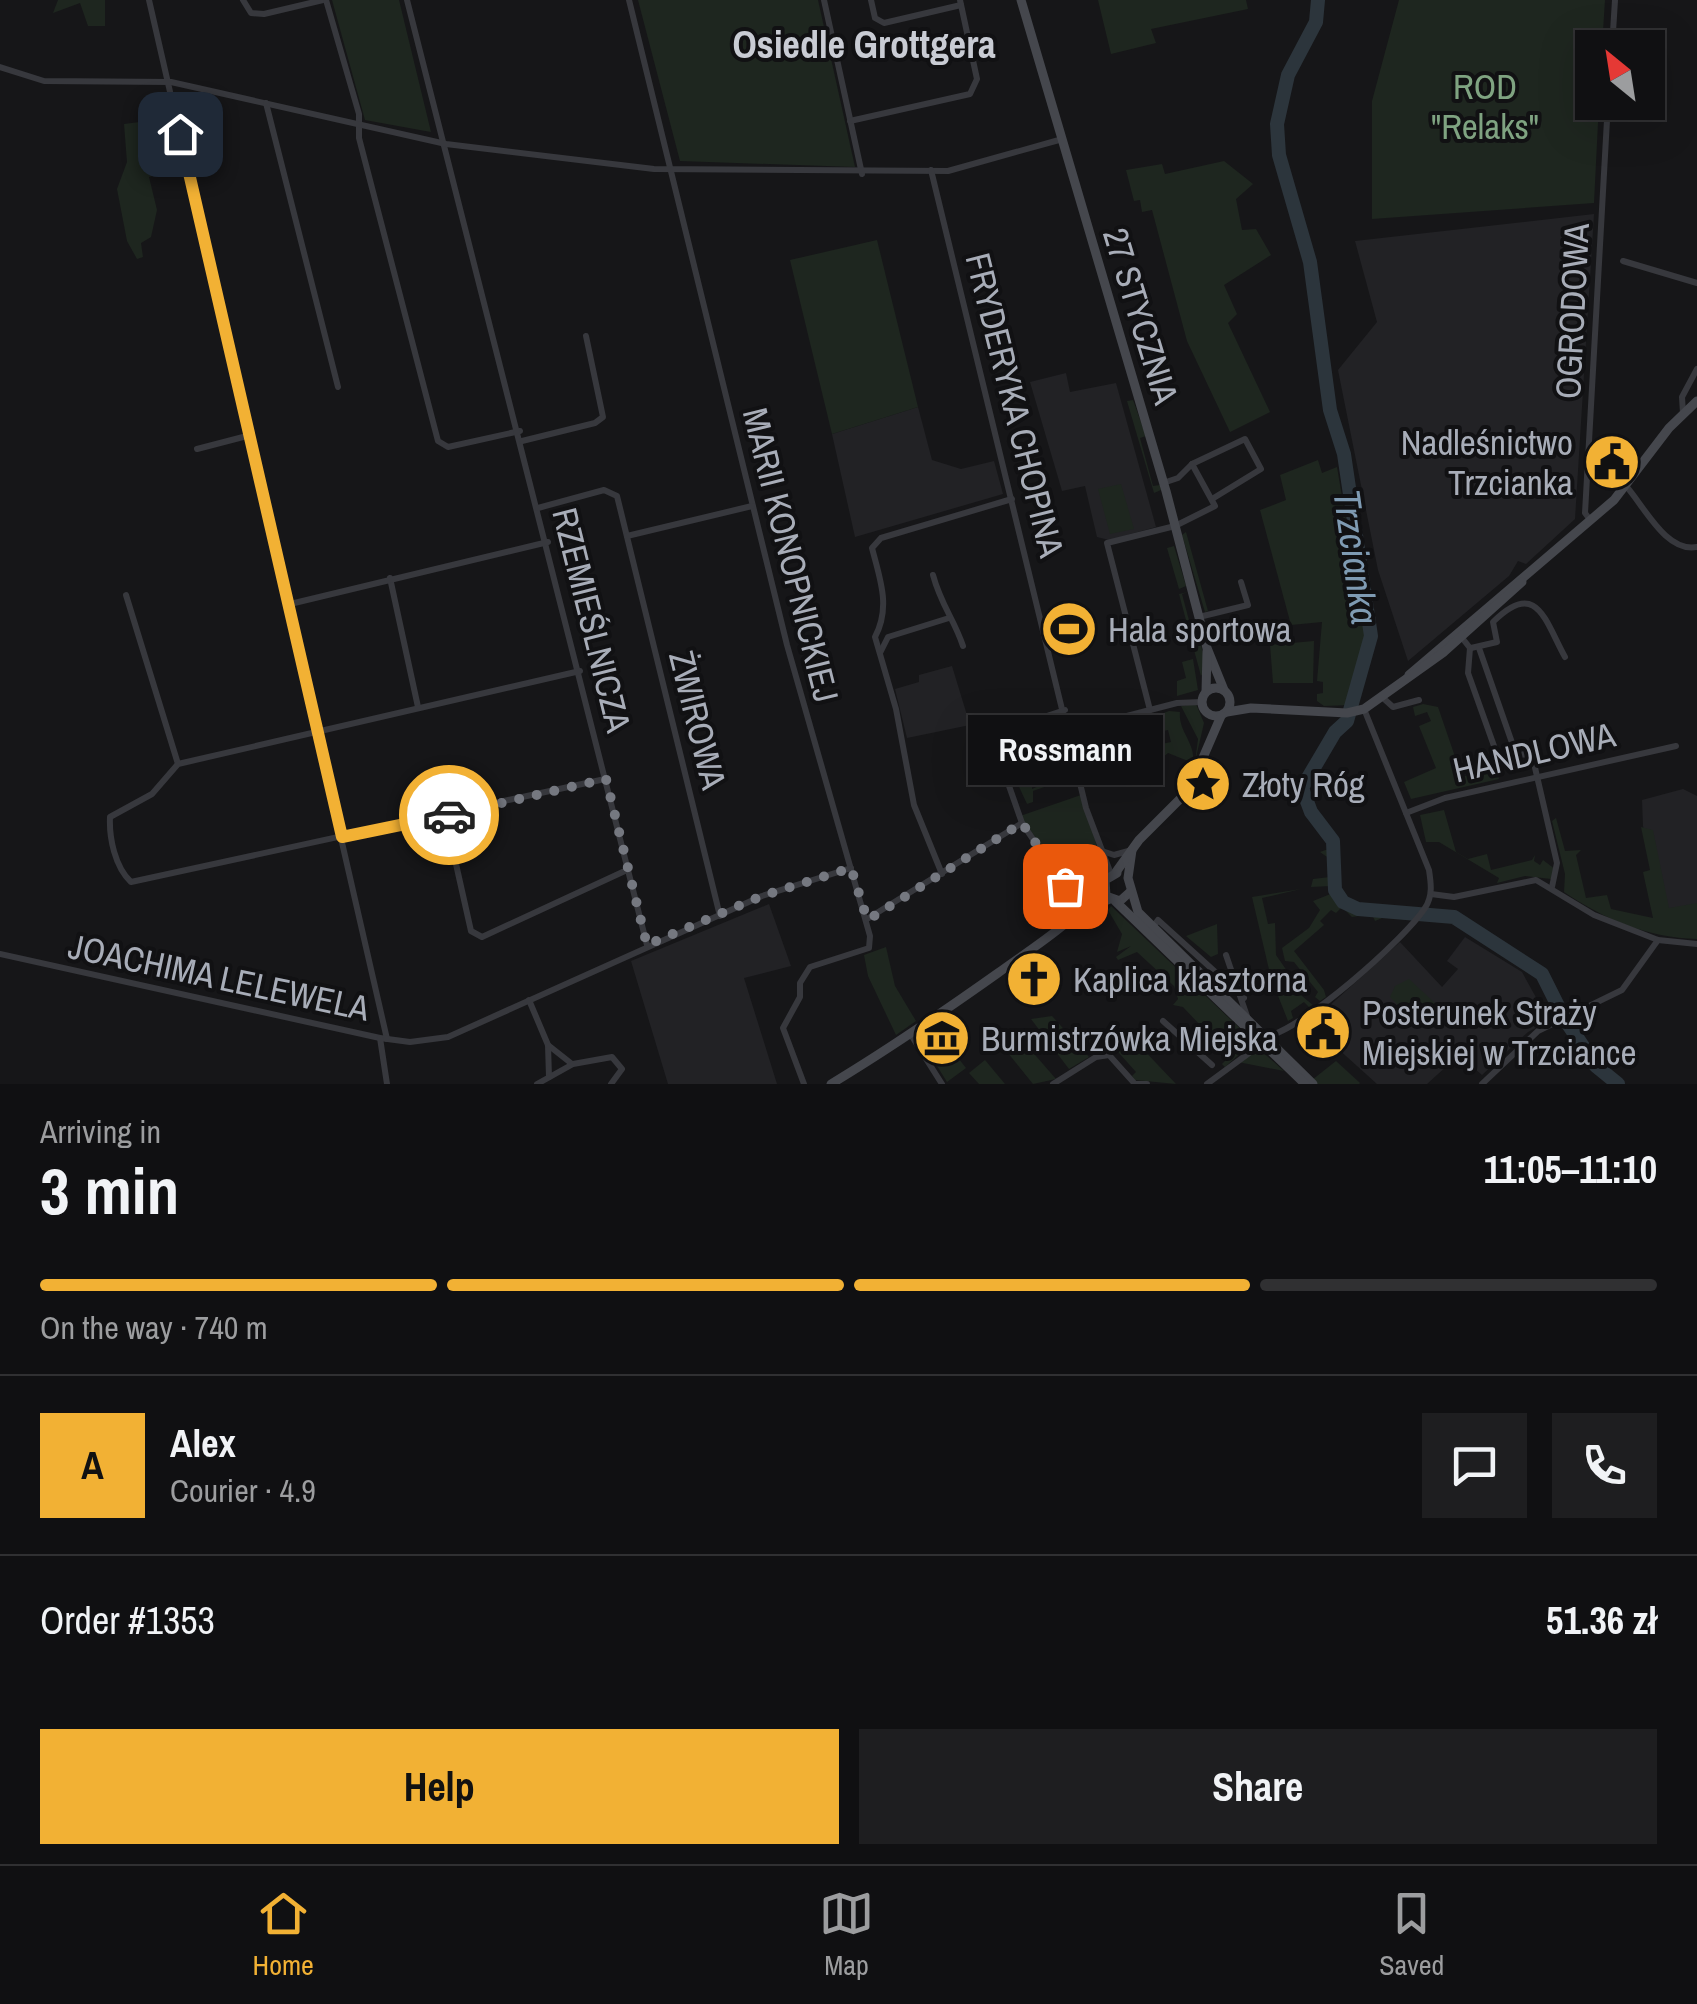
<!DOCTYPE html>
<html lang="en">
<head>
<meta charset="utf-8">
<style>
  :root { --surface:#101012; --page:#1e1e20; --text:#f1f3f6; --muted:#9c9d9f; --line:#303032; --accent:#f2b134 }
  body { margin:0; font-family:"Archivo Narrow",sans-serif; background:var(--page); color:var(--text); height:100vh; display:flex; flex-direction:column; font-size:38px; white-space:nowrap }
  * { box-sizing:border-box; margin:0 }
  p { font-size:32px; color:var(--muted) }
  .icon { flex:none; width:55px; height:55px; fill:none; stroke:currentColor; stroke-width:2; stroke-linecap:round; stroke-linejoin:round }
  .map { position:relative; height:1084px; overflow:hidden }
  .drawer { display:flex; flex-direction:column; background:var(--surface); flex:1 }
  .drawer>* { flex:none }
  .needle { width:65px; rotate:330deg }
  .buttons { position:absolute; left:1575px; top:30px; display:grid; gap:20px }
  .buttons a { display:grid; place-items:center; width:90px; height:90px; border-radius:0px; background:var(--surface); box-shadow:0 10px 40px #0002,0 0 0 2px var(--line); font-size:50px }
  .pin { position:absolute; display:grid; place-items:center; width:85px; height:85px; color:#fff; margin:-42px; border-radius:20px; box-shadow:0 5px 15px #0006 }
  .courier { position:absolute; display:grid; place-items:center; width:100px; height:100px; margin:-50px; border:8px solid #f2b134; border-radius:50%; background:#fff; color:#222; box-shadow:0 2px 12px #0007 }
  .bubble { position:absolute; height:70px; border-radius:0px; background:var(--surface); box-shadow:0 10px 40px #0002,0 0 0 2px var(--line); font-size:32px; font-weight:800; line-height:70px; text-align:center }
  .head em { font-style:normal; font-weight:800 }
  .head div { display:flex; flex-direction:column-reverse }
  .head { display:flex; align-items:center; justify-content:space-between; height:170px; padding:0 40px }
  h1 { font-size:65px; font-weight:800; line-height:75px }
  .bar { display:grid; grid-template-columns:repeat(4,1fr); gap:15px 10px; align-content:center; height:120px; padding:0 40px }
  .bar i { height:12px; border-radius:8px; background:var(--line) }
  .bar .on { background:var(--accent) }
  .bar p { grid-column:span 4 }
  .line { display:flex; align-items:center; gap:25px; padding:0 40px; border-top:2px solid var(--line) }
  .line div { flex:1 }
  .round { display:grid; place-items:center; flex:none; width:105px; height:105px; border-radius:0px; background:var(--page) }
  .primary-button { display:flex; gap:20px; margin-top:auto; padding:20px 40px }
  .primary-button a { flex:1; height:115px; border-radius:0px; background:var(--accent); color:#111; font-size:40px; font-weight:800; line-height:115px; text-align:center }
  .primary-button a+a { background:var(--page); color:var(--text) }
  .menu { display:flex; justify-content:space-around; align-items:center; height:140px; border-top:2px solid var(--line); background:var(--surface); font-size:28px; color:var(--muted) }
  .menu a { display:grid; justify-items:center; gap:5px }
  .menu .on { color:var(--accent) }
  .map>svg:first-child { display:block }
  .built { fill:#222225 }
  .green { fill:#1e261f }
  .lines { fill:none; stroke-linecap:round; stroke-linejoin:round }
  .river { stroke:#2c353c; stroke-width:14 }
  .street { stroke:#37383d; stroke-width:6 }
  .secondary { stroke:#45474d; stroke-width:9 }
  .done { stroke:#757880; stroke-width:10; stroke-dasharray:0 18 }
  .route { stroke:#f2b134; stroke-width:12 }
  .labels { text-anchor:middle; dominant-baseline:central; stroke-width:8; stroke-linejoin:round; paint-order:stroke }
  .park-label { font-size:35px; fill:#7fa381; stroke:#111113 }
  .street-label { font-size:35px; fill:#a8adb8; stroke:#111113 }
  .poi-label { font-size:35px; fill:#a8adb8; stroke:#111113; text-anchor:start }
  .neighbourhood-label { font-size:38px; font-weight:bold; fill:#c9ccd4; stroke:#111113 }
  .water-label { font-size:38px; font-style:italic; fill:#7f9bb3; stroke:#111113 }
</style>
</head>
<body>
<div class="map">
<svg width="1697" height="1084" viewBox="0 0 1697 1084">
  <rect width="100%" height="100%" fill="#161618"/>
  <g class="built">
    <path d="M 1594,214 L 1575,519 L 1526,564 L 1518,561 L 1509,576 L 1408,661 L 1378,570 L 1338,370 L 1377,322 L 1355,241 Z"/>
    <path d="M 1066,373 L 1070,392 L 1116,383 L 1156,527 L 1109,540 L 1097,537 L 1085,486 L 1062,491 L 1030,382 Z"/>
    <path d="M 918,407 L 932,460 L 961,469 L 994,461 L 1003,494 L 855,537 L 832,434 Z"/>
    <path d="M 952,666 L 970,725 L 907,738 L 895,689 L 919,682 L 919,675 Z"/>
    <path d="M 1683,789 L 1697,796 L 1697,937 L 1665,921 L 1643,826 L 1642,800 Z"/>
    <path d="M 769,904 L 791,966 L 744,978 L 777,1084 L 668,1084 L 631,961 Z"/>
    <path d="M 1465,937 L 1522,972 L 1549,1021 L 1528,1032 L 1482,1075 L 1459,1055 L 1427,1084 L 1377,1084 L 1336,1047 L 1316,1018 L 1400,942 L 1442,987 L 1458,969 L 1447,961 Z"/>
  </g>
  <g class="green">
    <path d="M 58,0 L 105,0 L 105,26 L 88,26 L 80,3 L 53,13 Z"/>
    <path d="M 332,0 L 399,0 L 431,132 L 365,120 Z"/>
    <path d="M 638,0 L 818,0 L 855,167 L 680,161 Z"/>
    <path d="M 1098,0 L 1246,0 L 1248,9 L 1151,29 L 1156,43 L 1111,54 Z"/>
    <path d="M 1399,0 L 1605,0 L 1602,47 L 1592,48 L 1592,102 L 1599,103 L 1594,203 L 1372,219 L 1372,101 Z"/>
    <path d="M 162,119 L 178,170 L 149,177 L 157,210 L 151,237 L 141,243 L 143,257 L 137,259 L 127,241 L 117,189 L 127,162 L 124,124 Z"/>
    <path d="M 1224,161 L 1253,184 L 1236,199 L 1242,230 L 1256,229 L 1271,255 L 1224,285 L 1237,314 L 1228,323 L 1270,412 L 1230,432 L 1187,341 L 1152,210 L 1142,212 L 1140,200 L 1134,201 L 1126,170 L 1162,164 L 1165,174 Z"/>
    <path d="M 877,240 L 918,407 L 832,434 L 790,260 Z"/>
    <path d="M 1133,400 L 1146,436 L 1140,438 L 1153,486 L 1160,485 L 1161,490 L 1154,493 L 1127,401 Z"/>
    <path d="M 1318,460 L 1322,473 L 1337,467 L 1347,526 L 1354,524 L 1370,622 L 1370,636 L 1351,705 L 1324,706 L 1317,701 L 1317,694 L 1323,693 L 1323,682 L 1317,681 L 1322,622 L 1291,625 L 1260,510 L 1286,500 L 1280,475 Z"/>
    <path d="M 1121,484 L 1134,529 L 1110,534 L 1098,489 Z"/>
    <path d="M 1186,532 L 1208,611 L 1205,612 L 1182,535 Z"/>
    <path d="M 1174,546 L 1186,586 L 1179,589 L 1167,548 Z"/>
    <path d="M 1188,592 L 1182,594 L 1190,624 L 1196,623 L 1206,667 L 1201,676 L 1179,594 Z"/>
    <path d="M 1314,641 L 1313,683 L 1273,683 L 1270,645 Z"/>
    <path d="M 1193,659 L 1198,690 L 1177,696 L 1177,681 L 1186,678 L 1182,662 Z"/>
    <path d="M 1196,704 L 1204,723 L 1195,762 L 1198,739 L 1181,706 Z"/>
    <path d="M 1423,704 L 1438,707 L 1462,777 L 1495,767 L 1499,779 L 1411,799 L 1404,782 L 1436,768 L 1419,726 L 1431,721 L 1427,712 L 1415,716 L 1413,707 Z"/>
    <path d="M 1169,711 L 1180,712 C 1178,732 1196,743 1193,763 L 1168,753 L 1150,768 L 1147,747 L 1171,742 L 1168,730 L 1154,733 L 1139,749 L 1129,726 Z"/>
    <path d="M 1011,735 L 1034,775 L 1040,768 L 1044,775 L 1041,780 L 1034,776 L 1032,789 L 1045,783 L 1046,772 L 1050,785 L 1033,791 L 1033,802 L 1027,804 L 1014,776 L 1026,771 L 1012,773 L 1002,741 Z"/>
    <path d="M 1081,795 C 1086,821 1124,891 1077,895 L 1020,816 Z"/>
    <path d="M 1444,810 L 1456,852 L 1468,859 L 1487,854 L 1491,870 L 1532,860 L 1535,855 L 1534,861 L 1540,865 L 1543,860 L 1555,869 L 1551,879 L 1525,876 L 1497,883 L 1499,878 L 1439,842 L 1426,842 L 1420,815 Z"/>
    <path d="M 1556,818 L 1565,851 L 1581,850 L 1576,855 L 1586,898 L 1607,895 L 1611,909 L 1653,918 L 1643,872 L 1650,870 L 1641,827 L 1653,830 L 1669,908 L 1697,903 L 1697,939 C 1648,938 1604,919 1564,892 L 1565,874 L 1552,821 Z"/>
    <path d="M 1334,847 C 1338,861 1335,873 1336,887 C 1337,917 1391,912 1412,913 L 1405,920 L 1387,916 L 1375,921 L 1372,914 L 1352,917 L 1342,907 L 1336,913 L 1331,910 L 1320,921 L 1324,925 L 1294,951 L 1324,990 L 1326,997 L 1320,1001 L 1315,997 L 1318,992 L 1294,962 L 1285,961 L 1282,948 L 1309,928 L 1320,910 L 1313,901 L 1333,893 L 1331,886 L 1311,887 L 1313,879 L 1330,877 L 1330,859 L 1320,852 Z"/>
    <path d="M 1301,889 L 1262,898 L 1268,924 L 1275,923 L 1276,955 L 1294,981 L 1290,986 L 1314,1006 L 1311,1009 L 1304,1002 L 1291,1011 L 1293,1018 L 1288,1021 L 1271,978 L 1252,897 Z"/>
    <path d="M 1111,906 L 1249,1037 L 1248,1046 L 1225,1067 L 1222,1064 L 1244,1042 L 1235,1032 L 1221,1047 L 1183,1007 L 1173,1005 L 1178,999 L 1174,986 L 1137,952 L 1118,960 L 1116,957 L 1131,946 L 1117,952 L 1122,934 L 1108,910 Z"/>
    <path d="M 1217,924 L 1218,954 L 1211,957 L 1186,936 Z"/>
    <path d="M 886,947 L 895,986 L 916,1021 L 896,1035 L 868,976 L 864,955 Z"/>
    <path d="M 1409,979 L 1436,1004 L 1417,1024 L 1390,997 L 1395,986 Z"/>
    <path d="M 1052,1016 L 1089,1057 L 1069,1069 L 1031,1019 Z"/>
    <path d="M 1142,1036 L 1138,1044 L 1176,1084 L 1135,1080 L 1132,1076 L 1136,1072 L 1111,1044 Z"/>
    <path d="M 956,1038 L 959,1043 L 951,1049 L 966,1068 L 947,1082 L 924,1045 L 930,1041 L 938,1050 Z"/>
    <path d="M 1023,1041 L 1056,1079 L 1033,1084 L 1004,1048 Z"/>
    <path d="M 1258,1048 L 1284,1071 L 1238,1062 Z"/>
    <path d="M 985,1060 L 1005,1084 L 979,1084 L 969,1073 Z"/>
    <path d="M 1336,1061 L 1360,1083 L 1359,1084 L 1317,1084 L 1312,1080 Z"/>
  </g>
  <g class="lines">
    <g class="river">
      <path d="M 1318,0 L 1316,22 L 1288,75 L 1277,124 L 1279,155 L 1310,262 L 1330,410 L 1344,454 L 1371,636 L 1347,721 L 1335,732 L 1302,788 L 1311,812 L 1333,841 L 1335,890 L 1343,902 L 1358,909 L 1454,917 L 1542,974 L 1561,1012"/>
      <path d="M 1568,1024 L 1596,1066 L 1618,1084"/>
    </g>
    <g class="street">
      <path d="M 149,0 L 387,1039"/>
      <path d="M 243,0 L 251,13 L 264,14 L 323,0"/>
      <path d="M 326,0 L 359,114 L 359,138 L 438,441 L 448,447 L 520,431"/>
      <path d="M 407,0 L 647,945"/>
      <path d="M 629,0 L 787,645 L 870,936 L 869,948 L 810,967 L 800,983 L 800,997 L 783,1028 L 804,1084"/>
      <path d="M 824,0 L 862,174"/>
      <path d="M 871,0 L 875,18 L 884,23 L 961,5"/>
      <path d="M 1612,48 L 1615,0"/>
      <path d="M 0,67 L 44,81 L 171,82 L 446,144 L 654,169 L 948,171 L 1059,140"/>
      <path d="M 266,103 L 338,387"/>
      <path d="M 850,121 L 970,94 L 977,79 L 960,0"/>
      <path d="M 931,170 L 1086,808 L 1111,874"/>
      <path d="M 1623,261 L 1697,283"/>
      <path d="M 1683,413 L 1682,397 L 1697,369"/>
      <path d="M 522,441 L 595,423 L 603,417 L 586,336"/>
      <path d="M 197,449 L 247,436"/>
      <path d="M 1192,464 L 1245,439 L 1261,469 L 1212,499"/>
      <path d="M 1626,486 C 1644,506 1666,553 1697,547"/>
      <path d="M 538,508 L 604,490 L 617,496 L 720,916"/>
      <path d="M 1591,521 L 1585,513 L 1608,102"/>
      <path d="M 627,536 L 752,506"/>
      <path d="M 933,575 C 941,605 954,619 963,646"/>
      <path d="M 390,578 L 418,707"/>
      <path d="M 126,595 L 178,764"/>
      <path d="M 286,605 L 548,542"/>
      <path d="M 1199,617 L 1248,605 L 1241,582"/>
      <path d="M 1459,634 L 1470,648 L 1468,673 L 1499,760 L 1525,754 L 1533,759 L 1557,863 L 1552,887"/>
      <path d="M 1471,648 L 1497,642 L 1493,622 C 1537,578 1545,621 1565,657"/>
      <path d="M 1479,648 L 1517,757"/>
      <path d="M 880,653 L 888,637 L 949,618"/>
      <path d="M 580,671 L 178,764 L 152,794 L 110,817 C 109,838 115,867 131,882 L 605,779"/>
      <path d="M 1382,697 L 1393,707 L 1419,700"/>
      <path d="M 1065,710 L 1001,731 L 994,743 L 1022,823 L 1081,910"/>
      <path d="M 1150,710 L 1107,543 L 1175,526 L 1215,506 L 1192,464 L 1178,478 L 1163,483"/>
      <path d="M 1069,731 L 1177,703 L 1202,702"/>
      <path d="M 1193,782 L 1203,801"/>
      <path d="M 1406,813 L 1445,798 L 1676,746"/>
      <path d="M 445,815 L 471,931 L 482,937 L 627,870"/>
      <path d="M 1102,851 L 1114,855 L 1132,850"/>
      <path d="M 942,874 L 914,805 L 896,709 L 875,637 C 891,607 880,579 872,548 L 881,538 L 1012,499"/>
      <path d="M 1431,894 L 1454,897 L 1536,880 L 1594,915 L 1658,940 L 1697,944"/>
      <path d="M 867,919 L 1022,823"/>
      <path d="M 1153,927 L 1158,920 L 1244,998"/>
      <path d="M 0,954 L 380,1038 L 410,1042 L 448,1037 L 762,896 L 851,868"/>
      <path d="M 1226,955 L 1249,1022"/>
      <path d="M 529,1000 L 548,1045 L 549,1077"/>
      <path d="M 1316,1010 L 1334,1036 L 1334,1048"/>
      <path d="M 1163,1021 L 1212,1065"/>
      <path d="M 911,1035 L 942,1084"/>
      <path d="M 1266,1037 C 1304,1028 1402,942 1425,908 C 1433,896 1431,883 1429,870 L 1364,709"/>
      <path d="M 380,1038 L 387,1084"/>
      <path d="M 548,1045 L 572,1064"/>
      <path d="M 537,1084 L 573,1064 L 612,1057 L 622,1069 L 611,1084"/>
      <path d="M 1053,1084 L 1096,1057 L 1109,1055 L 1135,1084 L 1147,1084"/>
      <path d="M 1207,1084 L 1260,1045"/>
      <path d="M 1482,1084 L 1538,1031 L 1622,990 L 1658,940"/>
    </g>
    <g class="secondary">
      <path d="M 1021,0 L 1166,491 L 1207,648 L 1224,690"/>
      <path d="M 1409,675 L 1614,500 L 1669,428 L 1697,401"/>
      <circle cx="1216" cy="702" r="14"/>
      <path d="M 1206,692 L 1207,651"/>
      <path d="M 1227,712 L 1251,708 L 1347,713 L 1364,709 L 1444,652 L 1522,582"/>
      <path d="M 1132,850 L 1128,878 L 1138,912 L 1313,1084"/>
      <path d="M 1116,872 L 1139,840 L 1189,790 L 1221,716"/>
      <path d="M 1117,873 L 1105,880 L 1106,896 L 1120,901 L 1130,892"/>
      <path d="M 1115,901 L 1305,1084"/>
      <path d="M 1081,910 L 1110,899"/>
      <path d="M 831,1084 C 889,1049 943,1012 998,973 C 1035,946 1077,921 1103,884"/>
    </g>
  </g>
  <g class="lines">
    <path class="done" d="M 449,815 L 606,779 L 647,945 L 762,896 L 851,868 L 867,919 L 871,918 L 1022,823 L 1065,886"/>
    <path class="route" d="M 180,134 L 342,837 L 449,815"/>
  </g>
  <defs>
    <g id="civic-disc" transform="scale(2.875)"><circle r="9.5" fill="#f2b134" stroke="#111113"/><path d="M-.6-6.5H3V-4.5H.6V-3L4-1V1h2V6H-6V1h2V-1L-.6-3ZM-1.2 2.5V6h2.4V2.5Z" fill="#111"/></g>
    <g id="stadium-disc" transform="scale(2.875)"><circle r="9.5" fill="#f2b134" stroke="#111113"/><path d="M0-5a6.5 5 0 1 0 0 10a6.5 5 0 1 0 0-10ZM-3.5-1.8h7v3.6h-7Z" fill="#111"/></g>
    <g id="sight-disc" transform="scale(2.875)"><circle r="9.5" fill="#f2b134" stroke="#111113"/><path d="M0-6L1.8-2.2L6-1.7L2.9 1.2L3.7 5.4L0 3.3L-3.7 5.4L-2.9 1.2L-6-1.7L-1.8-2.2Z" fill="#111"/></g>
    <g id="church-disc" transform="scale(2.875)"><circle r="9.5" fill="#f2b134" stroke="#111113"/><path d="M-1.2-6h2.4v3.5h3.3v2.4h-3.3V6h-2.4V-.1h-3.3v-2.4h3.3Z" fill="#111"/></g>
    <g id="museum-disc" transform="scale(2.875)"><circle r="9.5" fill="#f2b134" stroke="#111113"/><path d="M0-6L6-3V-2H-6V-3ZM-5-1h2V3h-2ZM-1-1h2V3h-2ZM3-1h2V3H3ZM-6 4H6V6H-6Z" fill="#111"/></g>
  </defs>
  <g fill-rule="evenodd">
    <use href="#civic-disc" x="1612" y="462"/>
    <use href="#stadium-disc" x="1069" y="629"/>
    <use href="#sight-disc" x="1203" y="784"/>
    <use href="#church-disc" x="1034" y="979"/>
    <use href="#civic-disc" x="1323" y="1032"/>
    <use href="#museum-disc" x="942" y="1038"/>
  </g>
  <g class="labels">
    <g class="park-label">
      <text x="1485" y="86">ROD<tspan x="1485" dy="40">"Relaks"</tspan></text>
    </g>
    <g class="street-label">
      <text transform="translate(1572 311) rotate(-87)">OGRODOWA</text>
      <text transform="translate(1141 316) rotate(73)">27 STYCZNIA</text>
      <text transform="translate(1015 405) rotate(76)">FRYDERYKA CHOPINA</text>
      <text transform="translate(791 555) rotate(76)">MARII KONOPNICKIEJ</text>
      <text transform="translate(592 620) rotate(76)">RZEMIEŚLNICZA</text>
      <text transform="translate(698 720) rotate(76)">ŻWIROWA</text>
      <text transform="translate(1534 752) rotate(-13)">HANDLOWA</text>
      <text transform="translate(219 977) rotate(12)">JOACHIMA LELEWELA</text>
    </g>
    <g class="poi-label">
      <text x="1573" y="442" text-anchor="end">Nadleśnictwo<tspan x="1573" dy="40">Trzcianka</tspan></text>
      <text x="1108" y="629">Hala sportowa</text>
      <text x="1242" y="784">Złoty Róg</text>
      <text x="1073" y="979">Kaplica klasztorna</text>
      <text x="1362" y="1012">Posterunek Straży<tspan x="1362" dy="40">Miejskiej w Trzciance</tspan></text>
      <text x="981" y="1038">Burmistrzówka Miejska</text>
    </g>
    <g class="neighbourhood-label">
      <text x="864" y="44">Osiedle Grottgera</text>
    </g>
    <g class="water-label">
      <text transform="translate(1356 557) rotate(82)">Trzcianka</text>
    </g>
  </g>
</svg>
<div class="buttons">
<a><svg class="needle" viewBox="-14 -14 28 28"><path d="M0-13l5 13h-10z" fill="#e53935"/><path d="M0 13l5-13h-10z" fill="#9c9d9f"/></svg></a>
</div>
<div class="pin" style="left:1065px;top:886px;background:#ea580c"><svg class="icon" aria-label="bag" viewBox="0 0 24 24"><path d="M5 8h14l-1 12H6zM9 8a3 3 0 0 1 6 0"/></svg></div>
<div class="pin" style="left:180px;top:134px;background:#1f2937"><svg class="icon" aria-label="home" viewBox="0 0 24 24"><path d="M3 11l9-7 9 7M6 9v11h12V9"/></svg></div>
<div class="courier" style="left:449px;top:815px"><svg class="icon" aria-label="car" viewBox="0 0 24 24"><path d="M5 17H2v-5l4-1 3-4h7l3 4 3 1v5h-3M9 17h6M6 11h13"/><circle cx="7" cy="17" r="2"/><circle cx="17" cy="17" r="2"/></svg></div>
<div class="bubble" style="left:968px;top:715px;width:195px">Rossmann</div>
</div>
<section class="drawer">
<div class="head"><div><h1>3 min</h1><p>Arriving in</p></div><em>11:05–11:10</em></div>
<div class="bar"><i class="on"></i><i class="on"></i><i class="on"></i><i></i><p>On the way · 740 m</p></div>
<div class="line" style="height:180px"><b class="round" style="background:var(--accent);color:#111">A</b><div><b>Alex</b><p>Courier · 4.9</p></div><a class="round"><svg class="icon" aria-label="chat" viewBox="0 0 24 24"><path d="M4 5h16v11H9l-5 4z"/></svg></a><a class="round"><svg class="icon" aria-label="phone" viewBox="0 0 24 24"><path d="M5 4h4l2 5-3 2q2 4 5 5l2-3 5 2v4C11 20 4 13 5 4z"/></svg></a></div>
<div class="line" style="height:130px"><div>Order #1353</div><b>51.36 zł</b></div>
<div class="primary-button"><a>Help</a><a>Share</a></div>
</section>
<nav class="menu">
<a class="on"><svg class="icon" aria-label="home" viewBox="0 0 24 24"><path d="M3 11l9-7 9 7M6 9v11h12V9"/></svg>Home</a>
<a><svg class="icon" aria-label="map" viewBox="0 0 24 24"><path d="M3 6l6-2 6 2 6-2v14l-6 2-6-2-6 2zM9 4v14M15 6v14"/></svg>Map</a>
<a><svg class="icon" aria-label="saved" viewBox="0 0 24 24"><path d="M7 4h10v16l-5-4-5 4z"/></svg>Saved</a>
</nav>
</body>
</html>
